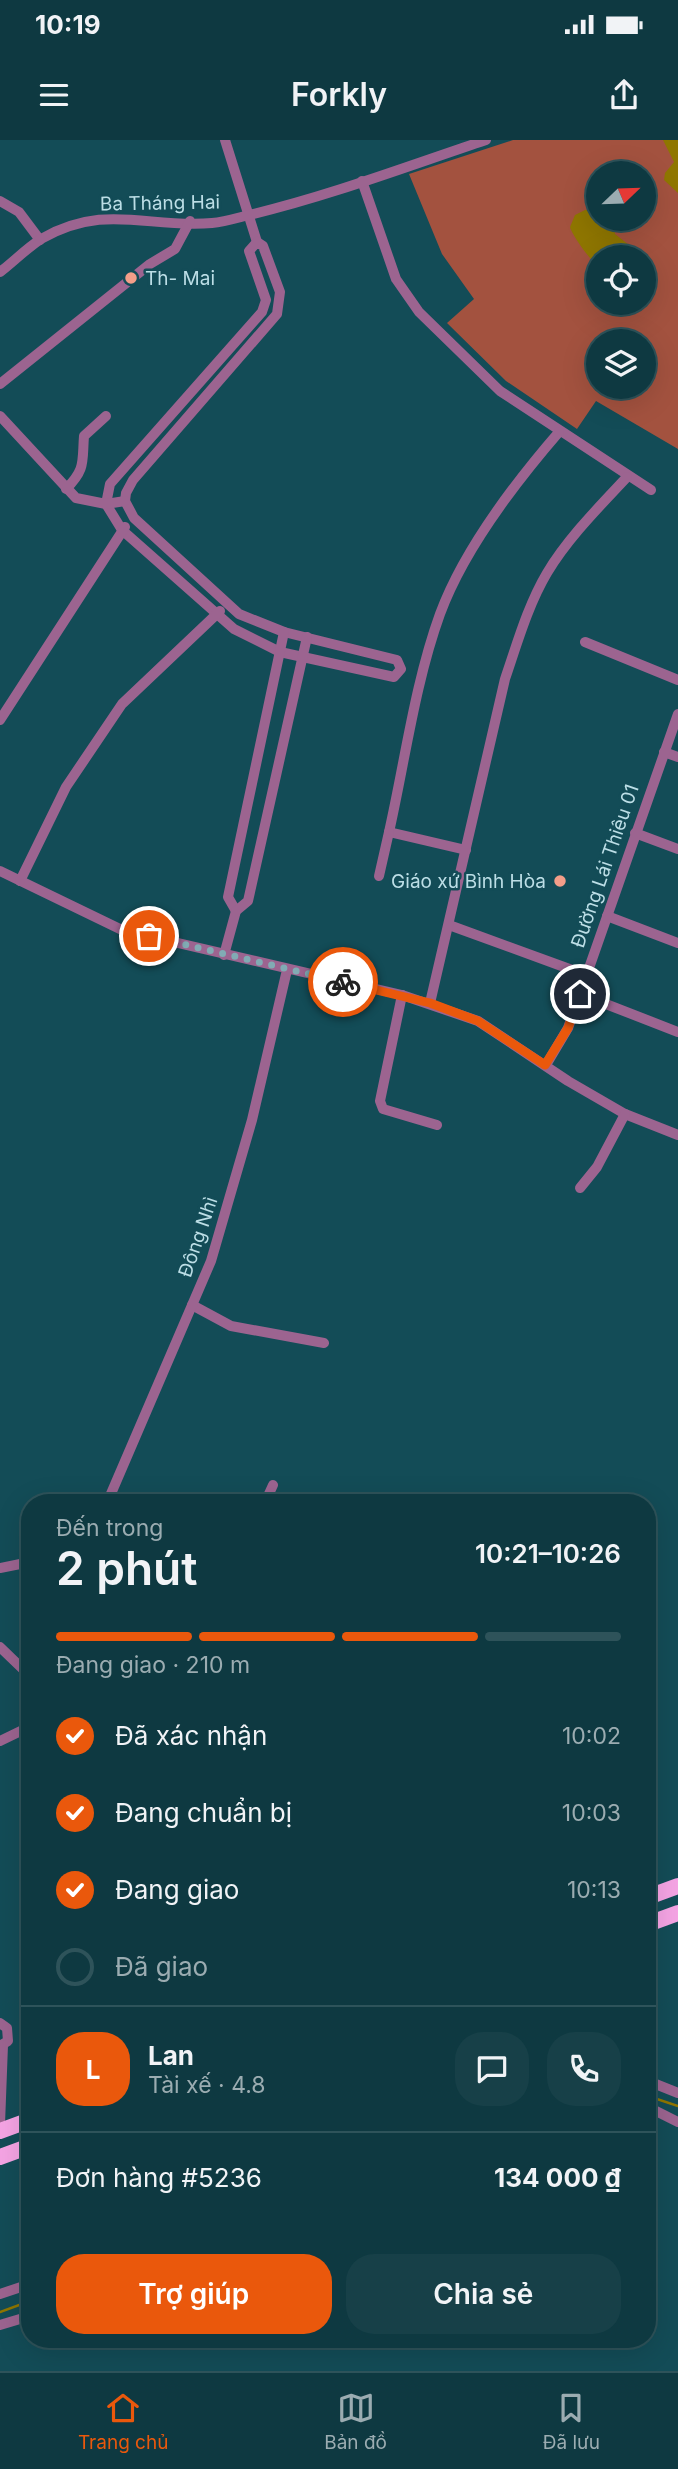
<!DOCTYPE html>
<html lang="vi">
<head>
<meta charset="utf-8">
<style>
  :root { --surface:#0e3941; --page:#174048; --text:#f1f3f6; --muted:#9bacb1; --line:#2e535a; --accent:#ea580c }
  body { margin:0; font-family:Inter,sans-serif; background:var(--page); color:var(--text); height:100vh; display:flex; flex-direction:column; font-size:26px; white-space:nowrap }
  * { box-sizing:border-box; margin:0 }
  p { font-size:23px; color:var(--muted) }
  .icon { flex:none; width:38px; height:38px; fill:none; stroke:currentColor; stroke-width:2; stroke-linecap:round; stroke-linejoin:round }
  .map { position:relative; flex:1; overflow:hidden }
  .sheet { position:absolute; left:21px; top:1354px; width:635px; height:854px; display:flex; flex-direction:column; background:var(--surface); border-radius:28px; box-shadow:0 7px 28px #0002,0 0 0 2px var(--line) }
  .sheet>* { flex:none }
  .needle { width:46px; rotate:67deg }
  .tools { position:absolute; left:586px; top:21px; display:grid; gap:14px }
  .tools a { display:grid; place-items:center; width:70px; height:70px; border-radius:50%; background:var(--surface); box-shadow:0 7px 28px #0002,0 0 0 2px var(--line); font-size:35px }
  .pin { position:absolute; display:grid; place-items:center; width:60px; height:60px; color:#fff; margin:-30px; border:4px solid #fff; border-radius:50%; box-shadow:0 2px 7px #0007 }
  .courier { position:absolute; display:grid; place-items:center; width:70px; height:70px; margin:-35px; border:5px solid #ea580c; border-radius:50%; background:#fff; color:#222; box-shadow:0 2px 9px #0007 }
  .summary em { font-style:normal; font-weight:600 }
  .summary div { display:flex; flex-direction:column-reverse }
  .summary { display:flex; align-items:center; justify-content:space-between; height:119px; padding:0 35px }
  h1 { font-size:46px; font-weight:600; line-height:52px }
  .bar { display:grid; grid-template-columns:repeat(4,1fr); gap:10px 7px; align-content:center; height:84px; padding:0 35px }
  .bar i { height:9px; border-radius:5px; background:var(--line) }
  .bar .on { background:var(--accent) }
  .bar p { grid-column:span 4 }
  .line { display:flex; align-items:center; gap:18px; padding:0 35px; border-top:2px solid var(--line) }
  .line div { flex:1 }
  .round { display:grid; place-items:center; flex:none; width:74px; height:74px; border-radius:28px; background:var(--page) }
  ol { padding:0 35px; list-style:none }
  li { display:flex; align-items:center; gap:21px; height:77px }
  li p { margin-inline-start:auto }
  li .icon { padding:7px; border-radius:50%; background:var(--accent); color:#fff; stroke-width:4 }
  li:last-child { color:var(--muted) }
  li i { width:38px; height:38px; border:4px solid var(--line); border-radius:50% }
  .action { display:flex; gap:14px; margin-top:auto; padding:14px 35px }
  .action a { flex:1; height:80px; border-radius:28px; background:var(--accent); color:#fff; font-size:28px; font-weight:600; line-height:80px; text-align:center }
  .action a+a { background:var(--page); color:var(--text) }
  .status { display:flex; justify-content:space-between; align-items:center; height:49px; padding:0 35px; background:var(--surface); direction:ltr }
  .status svg { height:19px; fill:currentColor }
  header { display:flex; justify-content:space-between; align-items:center; height:91px; padding:0 35px; background:var(--surface); font-size:32px; font-weight:600 }
  .tab-bar { display:flex; justify-content:space-around; align-items:center; height:98px; border-top:2px solid var(--line); background:var(--surface); font-size:19px; color:var(--muted) }
  .tab-bar a { display:grid; justify-items:center; gap:4px }
  .tab-bar .on { color:var(--accent) }
  .map>svg:first-child { display:block }
  .green { fill:#a3523f; fill-rule:evenodd }
  .water { fill:#8f7600 }
  .lines { fill:none; stroke-linecap:round; stroke-linejoin:round }
  .stream { stroke:#8f7600; stroke-width:2.5 }
  .minor { stroke:#9c6490; stroke-width:10 }
  .highway { stroke:#f5a4e4; stroke-width:16 }
  .done { stroke:#81abb4; stroke-width:7; stroke-dasharray:0 12.6 }
  .route { stroke:#ea580c; stroke-width:9 }
  .poi-dot { fill:#f49e89; stroke:#134c57; stroke-width:2.5 }
  .labels { text-anchor:middle; dominant-baseline:central; stroke-width:5; stroke-linejoin:round; paint-order:stroke }
  .street-label { font-size:19px; fill:#bcdee6; stroke:#134c57 }
  .poi-label { font-size:19px; fill:#bcdee6; stroke:#134c57; text-anchor:start }
</style>
</head>
<body>
<div class="status"><b>10:19</b><svg viewBox="0 0 49 12"><path d="M0 12V9h3v3zM5 12V6h3v6zM10 12V3h3v9zM15 12V0h3v12zM26 1h20v11H26zM47 4h2v5h-2z"/></svg></div>
<header><svg class="icon" aria-label="menu" viewBox="0 0 24 24"><path d="M4 6h16M4 12h16M4 18h16"/></svg>Forkly<svg class="icon" aria-label="share" viewBox="0 0 24 24"><path d="M12 15V3M7 8l5-5 5 5M5 13v7h14v-7"/></svg></header>
<div class="map">
<svg width="678" height="2231" viewBox="0 0 678 2231">
  <rect width="100%" height="100%" fill="#134c57"/>
  <path class="green" d="M 513,0 L 678,0 L 678,309 L 596,261 L 577,289 L 506,241 L 447,183 L 474,159 L 442,114 L 409,34 ZM 598,33 L 644,33 L 644,79 L 598,79 ZM 598,117 L 644,117 L 644,163 L 598,163 ZM 598,201 L 644,201 L 644,247 L 598,247 Z"/>
  <g class="water">
    <path d="M 663,0 L 678,0 L 678,53 L 664,40 L 665,33 L 674,22 Z"/>
    <path d="M 585,70 L 598,70 L 598,79 L 613,79 L 615,94 L 629,105 L 630,117 L 598,117 L 598,125 C 591,122 572,95 570,87 L 575,75 Z"/>
  </g>
  <g class="lines">
    <g class="stream">
      <path d="M 648,1956 L 678,1966"/>
      <path d="M 0,2172 L 30,2161"/>
    </g>
    <g class="minor">
      <path d="M 225,0 L 257,102"/>
      <path d="M 362,41 L 396,139 L 419,172 L 500,251 L 651,350"/>
      <path d="M 0,61 L 19,72 L 40,100"/>
      <path d="M 257,102 L 263,106 L 280,152 L 277,174 L 133,340 L 126,353 L 125,361 L 134,378 L 239,474 L 284,492 L 397,520 L 401,529 L 394,537 L 280,512 L 234,489 L 122,390 L 106,364 L 110,344 L 262,172 L 266,160 L 249,111 Z"/>
      <path d="M 0,132 C 13,122 27,108 41,99 C 106,62 148,89 212,83 C 224,82 237,78 249,75 C 329,56 408,26 486,0"/>
      <path d="M 0,244 L 150,124 L 175,109 L 190,81"/>
      <path d="M 0,276 L 76,358 L 106,364 L 125,361"/>
      <path d="M 66,349 C 86,329 82,322 84,296 L 106,276"/>
      <path d="M 585,502 L 678,540"/>
      <path d="M 0,580 L 125,387"/>
      <path d="M 664,612 L 678,617"/>
      <path d="M 635,693 L 678,709"/>
      <path d="M 466,710 L 389,692 C 405,621 415,543 440,474 C 464,409 514,344 559,292"/>
      <path d="M 0,731 L 122,790 L 402,855 L 478,881 L 568,941 L 625,974 L 678,995"/>
      <path d="M 379,736 L 389,692"/>
      <path d="M 20,741 L 66,647 L 122,564 L 220,471"/>
      <path d="M 236,771 L 228,757 L 284,492"/>
      <path d="M 607,776 L 678,803"/>
      <path d="M 449,785 L 586,835"/>
      <path d="M 224,815 L 236,771 L 248,761 L 307,497"/>
      <path d="M 580,854 L 678,892"/>
      <path d="M 402,855 L 380,961 L 383,969 L 437,985"/>
      <path d="M 430,863 L 505,539 C 517,504 528,465 547,433 C 568,398 599,367 627,337"/>
      <path d="M 546,925 L 568,888 L 678,574"/>
      <path d="M 580,1048 L 597,1027 L 625,974"/>
      <path d="M 192,1165 L 231,1186 L 324,1203"/>
      <path d="M 107,1363 L 211,1121 L 252,980 L 287,830"/>
      <path d="M 253,1363 L 268,1356 L 273,1345"/>
      <path d="M 0,1428 L 30,1422"/>
      <path d="M 0,1507 L 30,1536"/>
      <path d="M 0,1601 L 29,1587"/>
      <path d="M 0,1883 L 7,1888 L 8,1901 L 0,1906"/>
      <path d="M 648,1941 L 678,1953"/>
      <path d="M 648,1967 L 678,1982"/>
      <path d="M 0,1984 L 3,1905"/>
      <path d="M 0,2154 L 30,2144"/>
      <path d="M 0,2185 L 30,2176"/>
    </g>
    <g class="highway">
      <path d="M 648,1757 L 678,1746"/>
      <path d="M 648,1784 L 678,1773"/>
      <path d="M 0,1991 L 30,1980"/>
      <path d="M 0,2017 L 30,2006"/>
    </g>
  </g>
  <g class="lines">
    <path class="done" d="M 149,796 L 343,842"/>
    <path class="route" d="M 343,842 L 430,863 L 478,881 L 545,925 L 568,888 L 580,854"/>
  </g>
  <g class="poi-dot">
    <circle cx="131" cy="138" r="7"/>
    <circle cx="560" cy="741" r="7"/>
  </g>
  <g class="labels">
    <g class="street-label">
      <text transform="translate(160 63) rotate(-1)">Ba Tháng Hai</text>
      <text transform="translate(605 726) rotate(-71)">Đường Lái Thiêu 01</text>
      <text transform="translate(198 1097) rotate(-71)">Đông Nhì</text>
    </g>
    <g class="poi-label">
      <text x="145" y="138">Th- Mai</text>
      <text x="546" y="741" text-anchor="end">Giáo xứ Bình Hòa</text>
    </g>
  </g>
</svg>
<div class="tools">
<a><svg class="needle" viewBox="-14 -14 28 28"><path d="M0-13l5 13h-10z" fill="#e53935"/><path d="M0 13l5-13h-10z" fill="#9bacb1"/></svg></a>
<a><svg class="icon" aria-label="locate" viewBox="0 0 24 24"><circle cx="12" cy="12" r="6"/><path d="M12 2v4M12 18v4M2 12h4M18 12h4"/></svg></a>
<a><svg class="icon" aria-label="layers" viewBox="0 0 24 24"><path d="M12 4l9 5-9 5-9-5zM3 14l9 5 9-5"/></svg></a>
</div>
<div class="pin" style="left:149px;top:796px;background:#ea580c"><svg class="icon" aria-label="bag" viewBox="0 0 24 24"><path d="M5 8h14l-1 12H6zM9 8a3 3 0 0 1 6 0"/></svg></div>
<div class="pin" style="left:580px;top:854px;background:#1f2937"><svg class="icon" aria-label="home" viewBox="0 0 24 24"><path d="M3 11l9-7 9 7M6 9v11h12V9"/></svg></div>
<div class="courier" style="left:343px;top:842px"><svg class="icon" aria-label="bike" viewBox="0 0 24 24"><circle cx="6" cy="16" r="4"/><circle cx="18" cy="16" r="4"/><path d="M6 16l4-8h5l3 8M10 8l3 8H6M13 5h3"/></svg></div>
<section class="sheet">
<div class="summary"><div><h1>2 phút</h1><p>Đến trong</p></div><em>10:21–10:26</em></div>
<div class="bar"><i class="on"></i><i class="on"></i><i class="on"></i><i></i><p>Đang giao · 210 m</p></div>
<ol>
<li><svg class="icon" aria-label="check" viewBox="0 0 24 24"><path d="M5 12l5 5 9-10"/></svg>Đã xác nhận<p>10:02</p></li>
<li><svg class="icon" aria-label="check" viewBox="0 0 24 24"><path d="M5 12l5 5 9-10"/></svg>Đang chuẩn bị<p>10:03</p></li>
<li><svg class="icon" aria-label="check" viewBox="0 0 24 24"><path d="M5 12l5 5 9-10"/></svg>Đang giao<p>10:13</p></li>
<li><i></i>Đã giao</li>
</ol>
<div class="line" style="height:126px"><b class="round" style="background:var(--accent);color:#fff">L</b><div><b>Lan</b><p>Tài xế · 4.8</p></div><a class="round"><svg class="icon" aria-label="chat" viewBox="0 0 24 24"><path d="M4 5h16v11H9l-5 4z"/></svg></a><a class="round"><svg class="icon" aria-label="phone" viewBox="0 0 24 24"><path d="M5 4h4l2 5-3 2q2 4 5 5l2-3 5 2v4C11 20 4 13 5 4z"/></svg></a></div>
<div class="line" style="height:91px"><div>Đơn hàng #5236</div><b>134 000 ₫</b></div>
<div class="action"><a>Trợ giúp</a><a>Chia sẻ</a></div>
</section>
</div>
<nav class="tab-bar">
<a class="on"><svg class="icon" aria-label="home" viewBox="0 0 24 24"><path d="M3 11l9-7 9 7M6 9v11h12V9"/></svg>Trang chủ</a>
<a><svg class="icon" aria-label="map" viewBox="0 0 24 24"><path d="M3 6l6-2 6 2 6-2v14l-6 2-6-2-6 2zM9 4v14M15 6v14"/></svg>Bản đồ</a>
<a><svg class="icon" aria-label="saved" viewBox="0 0 24 24"><path d="M7 4h10v16l-5-4-5 4z"/></svg>Đã lưu</a>
</nav>
</body>
</html>
